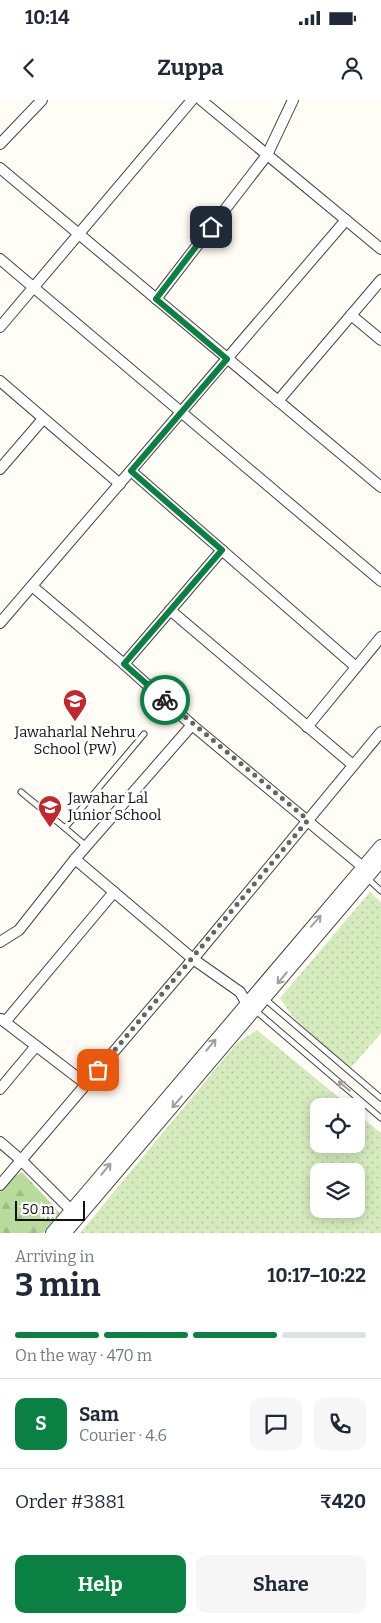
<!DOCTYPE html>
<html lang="en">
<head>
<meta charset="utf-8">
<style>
  :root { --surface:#fff; --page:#f6f6f7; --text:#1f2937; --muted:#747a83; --line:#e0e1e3; --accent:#0b8043 }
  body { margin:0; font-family:Bitter,serif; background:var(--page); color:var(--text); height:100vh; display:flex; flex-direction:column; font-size:19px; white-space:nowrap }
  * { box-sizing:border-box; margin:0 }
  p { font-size:16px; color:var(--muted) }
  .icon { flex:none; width:28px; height:28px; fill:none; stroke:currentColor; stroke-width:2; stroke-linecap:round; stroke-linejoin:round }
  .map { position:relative; height:1133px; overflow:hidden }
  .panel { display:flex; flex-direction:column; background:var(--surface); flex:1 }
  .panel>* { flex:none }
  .fabs { position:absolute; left:310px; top:998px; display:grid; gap:10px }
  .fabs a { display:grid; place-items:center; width:55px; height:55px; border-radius:10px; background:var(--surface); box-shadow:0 2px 12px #0003; font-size:25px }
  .scale { position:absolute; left:15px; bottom:12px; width:70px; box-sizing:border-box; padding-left:5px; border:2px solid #111; border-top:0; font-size:14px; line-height:18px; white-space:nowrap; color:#111; -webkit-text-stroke:4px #fff; paint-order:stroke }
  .pin { position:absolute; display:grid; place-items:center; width:42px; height:42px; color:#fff; margin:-21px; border-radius:10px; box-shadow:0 2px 8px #0006 }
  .courier { position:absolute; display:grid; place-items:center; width:50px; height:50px; margin:-25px; border:4px solid #0b8043; border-radius:50%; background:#fff; color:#222; box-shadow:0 1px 6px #0007 }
  .head em { font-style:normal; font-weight:700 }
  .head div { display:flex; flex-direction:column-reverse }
  .head { display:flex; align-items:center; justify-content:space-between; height:85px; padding:0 15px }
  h1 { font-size:32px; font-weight:700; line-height:38px }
  .bar { display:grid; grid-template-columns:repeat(4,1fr); gap:8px 5px; align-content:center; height:60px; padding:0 15px }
  .bar i { height:6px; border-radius:4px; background:var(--line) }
  .bar .active { background:var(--accent) }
  .bar p { grid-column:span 4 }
  .line { display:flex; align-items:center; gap:12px; padding:0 15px; border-top:1px solid var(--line) }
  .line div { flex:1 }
  .round { display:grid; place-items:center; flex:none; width:52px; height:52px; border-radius:10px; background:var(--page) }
  .cta { display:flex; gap:10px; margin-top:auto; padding:10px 15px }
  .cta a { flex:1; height:58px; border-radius:10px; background:var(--accent); color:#fff; font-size:20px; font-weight:700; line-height:58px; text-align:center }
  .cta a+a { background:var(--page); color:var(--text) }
  .status { display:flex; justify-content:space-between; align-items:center; height:35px; padding:0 25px; background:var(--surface); direction:ltr }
  .status svg { height:14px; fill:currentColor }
  header { display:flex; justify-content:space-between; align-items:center; height:65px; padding:0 15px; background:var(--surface); font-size:22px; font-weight:700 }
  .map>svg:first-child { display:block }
  .grass { fill:url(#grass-dots); fill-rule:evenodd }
  .forest { fill:url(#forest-firs) }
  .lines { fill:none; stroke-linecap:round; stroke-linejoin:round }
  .service-casing { stroke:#444; stroke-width:7 }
  .minor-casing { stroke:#444; stroke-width:12 }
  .tertiary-casing { stroke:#444; stroke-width:14 }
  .service { stroke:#fff; stroke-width:5 }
  .minor { stroke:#fff; stroke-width:10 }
  .tertiary { stroke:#fff; stroke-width:12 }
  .oneway { stroke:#a0a0a0 }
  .done { stroke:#646461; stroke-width:5; stroke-dasharray:0 9 }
  .route { stroke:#0b8043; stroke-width:6 }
  .labels { text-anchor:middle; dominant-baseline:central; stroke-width:5; stroke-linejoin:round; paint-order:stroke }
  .poi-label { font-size:15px; fill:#111; stroke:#fff }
</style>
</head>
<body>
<div class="status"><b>10:14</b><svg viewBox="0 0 49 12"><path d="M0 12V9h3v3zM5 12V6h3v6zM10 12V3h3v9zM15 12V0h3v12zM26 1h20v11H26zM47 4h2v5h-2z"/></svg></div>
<header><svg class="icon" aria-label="back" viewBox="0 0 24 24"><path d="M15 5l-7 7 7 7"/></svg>Zuppa<svg class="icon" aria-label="person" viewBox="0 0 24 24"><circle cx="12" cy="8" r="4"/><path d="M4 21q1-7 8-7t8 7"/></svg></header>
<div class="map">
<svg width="381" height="1133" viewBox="0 0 381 1133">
  <defs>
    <pattern id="grass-dots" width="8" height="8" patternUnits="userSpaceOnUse" patternTransform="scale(1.25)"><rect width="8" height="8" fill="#d5ebbd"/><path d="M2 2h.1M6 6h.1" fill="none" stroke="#b6c8a1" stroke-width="1.8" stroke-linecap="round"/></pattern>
    <pattern id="forest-firs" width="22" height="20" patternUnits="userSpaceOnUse" patternTransform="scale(1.25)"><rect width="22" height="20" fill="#b9dc9c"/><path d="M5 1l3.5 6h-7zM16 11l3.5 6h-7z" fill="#9ebc85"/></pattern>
  </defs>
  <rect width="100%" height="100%" fill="#fffdf5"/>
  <g class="grass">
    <path d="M 370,792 L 381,802 L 381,933 L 349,970 L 293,917 L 280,898 Z"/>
    <path d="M 257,930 L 349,1006 L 319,1006 L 319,1044 L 356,1044 L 356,1013 L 381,1033 L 381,1133 L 80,1133 L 237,943 ZM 319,1071 L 356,1071 L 356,1109 L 319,1109 Z"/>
  </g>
  <path class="forest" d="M 22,1072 L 60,1113 L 43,1133 L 0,1133 L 0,1092 L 11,1079 Z"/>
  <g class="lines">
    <g class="service-casing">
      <g id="service">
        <path d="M 21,692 L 65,728"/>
        <path d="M 86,746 L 65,728 L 144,634"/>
        <path d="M 367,778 L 381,791"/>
        <path d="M 265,899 L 381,998"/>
        <path d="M 256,911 L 381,1018"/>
      </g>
    </g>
    <g class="minor-casing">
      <g id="minor">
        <path d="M 201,0 L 381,149"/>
        <path d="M 0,44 L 42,0"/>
        <path d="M 0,68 L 381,387"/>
        <path d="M 0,159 L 381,481"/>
        <path d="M 156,199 L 267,55 L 293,0"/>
        <path d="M 351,215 L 381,240"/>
        <path d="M 0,227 L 192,0"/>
        <path d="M 0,281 L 120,384"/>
        <path d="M 278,301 L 381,180"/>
        <path d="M 0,369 L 43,319"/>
        <path d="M 131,371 L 356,567"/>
        <path d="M 32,486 L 124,564 L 192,625 L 369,772"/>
        <path d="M 170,510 L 353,665"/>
        <path d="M 0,523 L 346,120"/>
        <path d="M 124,564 L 222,450"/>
        <path d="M 307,627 L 381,537"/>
        <path d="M 75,759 L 193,859 L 240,892 L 247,904 L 252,908"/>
        <path d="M 0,842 L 19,830 L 75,759 L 192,625"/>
        <path d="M 1,919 L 86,984"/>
        <path d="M 5,922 L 114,792"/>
        <path d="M 0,989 L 36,946"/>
        <path d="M 0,1042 L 21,1060 L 75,1114"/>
        <path d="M 0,1085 L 193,859 L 381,632"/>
      </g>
    </g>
    <g class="tertiary-casing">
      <g id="tertiary">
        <path d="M 52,1133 L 381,746"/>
        <path d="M 65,1133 L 381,761"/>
      </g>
    </g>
    <use href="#service" class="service"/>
    <use href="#minor" class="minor"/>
    <use href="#tertiary" class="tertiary"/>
  </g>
  <defs><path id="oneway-shaft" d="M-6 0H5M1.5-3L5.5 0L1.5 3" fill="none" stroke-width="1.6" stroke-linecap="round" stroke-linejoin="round" transform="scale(1.25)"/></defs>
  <g class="oneway">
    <use href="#oneway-shaft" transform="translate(316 821) rotate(-49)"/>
    <use href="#oneway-shaft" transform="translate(282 878) rotate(130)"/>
    <use href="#oneway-shaft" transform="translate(211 945) rotate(-50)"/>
    <use href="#oneway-shaft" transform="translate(344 986) rotate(-140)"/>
    <use href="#oneway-shaft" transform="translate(177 1002) rotate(131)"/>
    <use href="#oneway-shaft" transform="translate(106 1069) rotate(-50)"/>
  </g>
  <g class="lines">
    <path class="done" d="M 98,970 L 308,720 L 165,600"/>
    <path class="route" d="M 165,600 L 124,564 L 222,450 L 131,371 L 227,259 L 156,199 L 211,127"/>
  </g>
  <defs>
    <g id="school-pin" transform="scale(1.25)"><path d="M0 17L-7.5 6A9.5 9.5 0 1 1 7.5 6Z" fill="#c4262e" stroke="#fff"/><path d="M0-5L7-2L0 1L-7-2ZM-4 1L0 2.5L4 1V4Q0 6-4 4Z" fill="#fff"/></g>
  </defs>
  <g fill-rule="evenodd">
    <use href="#school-pin" x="75" y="601"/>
    <use href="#school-pin" x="50" y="707"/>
  </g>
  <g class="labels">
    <g class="poi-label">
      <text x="75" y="632">Jawaharlal Nehru<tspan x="75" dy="17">School (PW)</tspan></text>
      <text x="68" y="698" text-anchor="start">Jawahar Lal<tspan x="68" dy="17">Junior School</tspan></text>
    </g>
  </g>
</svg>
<div class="fabs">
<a><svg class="icon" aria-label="locate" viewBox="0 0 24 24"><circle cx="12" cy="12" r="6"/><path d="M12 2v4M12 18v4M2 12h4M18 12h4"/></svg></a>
<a><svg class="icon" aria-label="layers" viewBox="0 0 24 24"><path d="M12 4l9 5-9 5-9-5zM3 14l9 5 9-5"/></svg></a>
</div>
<div class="scale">50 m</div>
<div class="pin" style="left:98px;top:970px;background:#ea580c"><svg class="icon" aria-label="bag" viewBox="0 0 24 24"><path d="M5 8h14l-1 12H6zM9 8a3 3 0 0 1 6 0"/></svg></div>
<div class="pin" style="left:211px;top:127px;background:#1f2937"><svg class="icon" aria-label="home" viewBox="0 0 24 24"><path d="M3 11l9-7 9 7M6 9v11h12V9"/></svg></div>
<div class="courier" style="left:165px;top:600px"><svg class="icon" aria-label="bike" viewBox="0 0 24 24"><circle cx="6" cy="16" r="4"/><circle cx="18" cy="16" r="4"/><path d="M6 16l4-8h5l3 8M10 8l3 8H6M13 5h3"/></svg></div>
</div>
<section class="panel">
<div class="head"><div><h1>3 min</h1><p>Arriving in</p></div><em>10:17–10:22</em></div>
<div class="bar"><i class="active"></i><i class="active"></i><i class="active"></i><i></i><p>On the way · 470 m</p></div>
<div class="line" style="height:90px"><b class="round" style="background:var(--accent);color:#fff">S</b><div><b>Sam</b><p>Courier · 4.6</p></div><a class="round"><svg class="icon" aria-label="chat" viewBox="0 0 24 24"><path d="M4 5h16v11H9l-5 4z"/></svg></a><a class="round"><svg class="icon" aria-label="phone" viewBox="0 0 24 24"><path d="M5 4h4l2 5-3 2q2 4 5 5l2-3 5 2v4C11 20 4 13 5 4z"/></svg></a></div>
<div class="line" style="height:65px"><div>Order #3881</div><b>₹420</b></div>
<div class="cta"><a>Help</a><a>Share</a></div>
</section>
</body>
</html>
